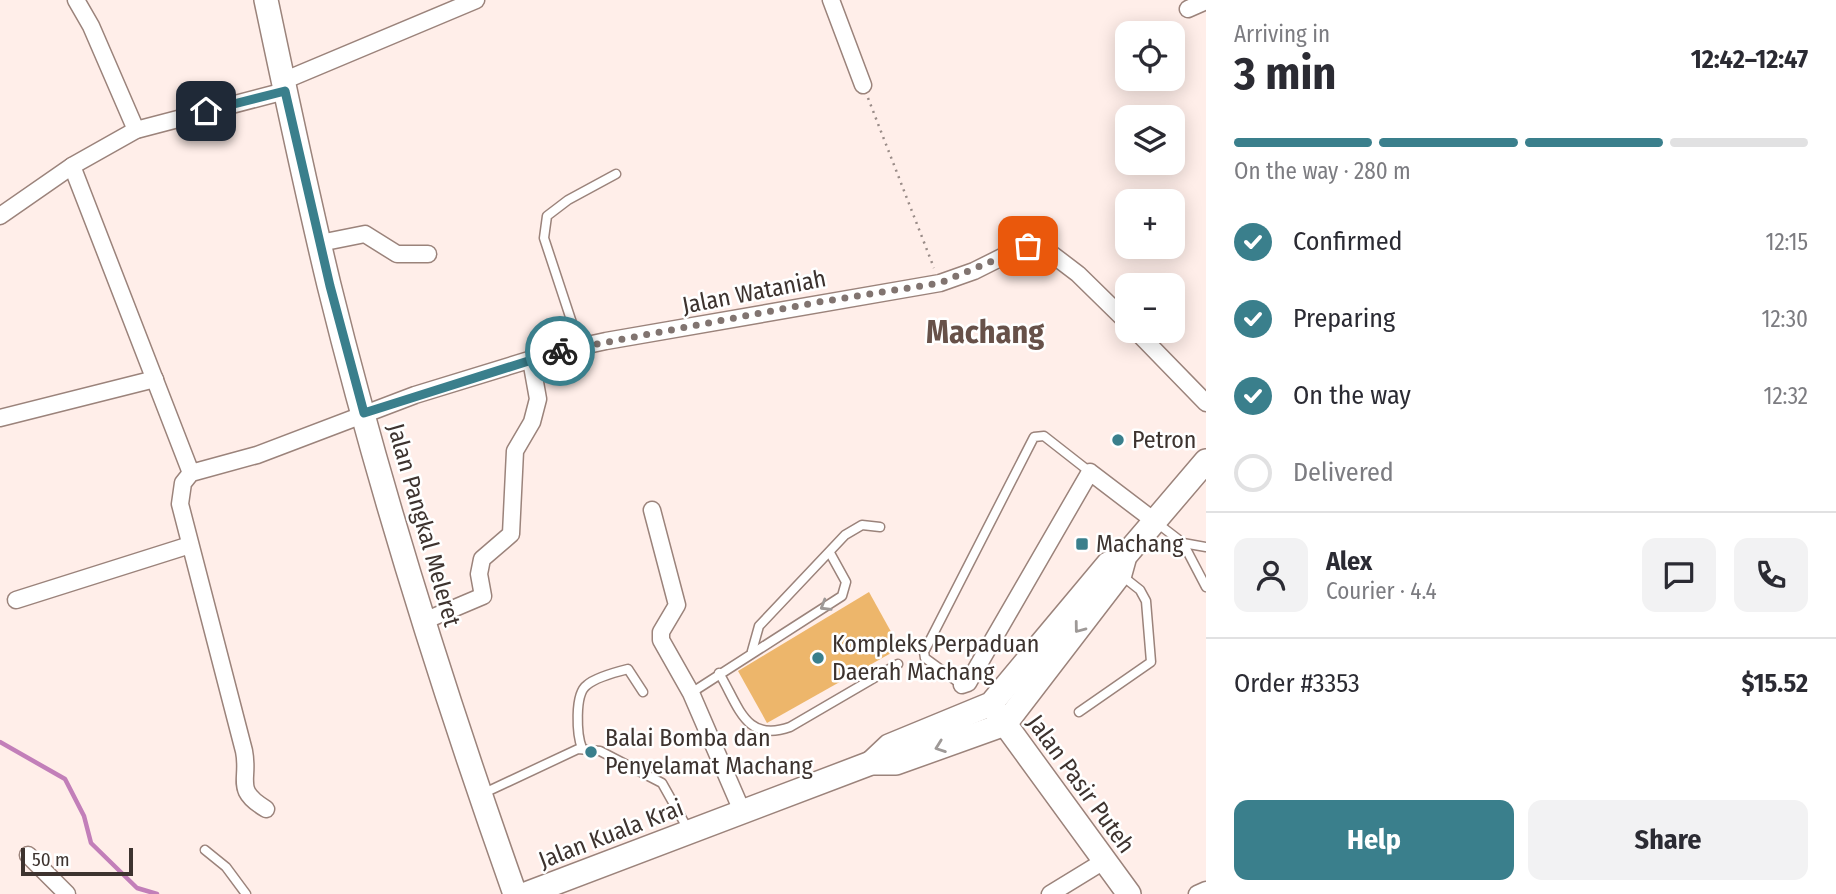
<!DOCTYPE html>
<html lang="en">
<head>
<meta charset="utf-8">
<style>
  :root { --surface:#fff; --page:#f2f2f3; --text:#2b2b33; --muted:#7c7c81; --line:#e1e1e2; --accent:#3a7f8c }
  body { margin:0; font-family:"Fira Sans Condensed",sans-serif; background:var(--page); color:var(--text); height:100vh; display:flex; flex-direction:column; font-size:26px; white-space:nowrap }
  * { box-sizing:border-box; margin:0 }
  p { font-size:23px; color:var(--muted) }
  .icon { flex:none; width:38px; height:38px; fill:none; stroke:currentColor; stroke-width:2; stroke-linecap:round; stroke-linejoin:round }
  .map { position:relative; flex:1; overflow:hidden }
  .drawer { display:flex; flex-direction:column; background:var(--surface); width:630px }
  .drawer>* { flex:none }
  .buttons { position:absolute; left:1115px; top:21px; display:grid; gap:14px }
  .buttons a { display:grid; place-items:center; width:70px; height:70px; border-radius:14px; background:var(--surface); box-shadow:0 4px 18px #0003; font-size:35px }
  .scale { position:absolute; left:21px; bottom:18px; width:112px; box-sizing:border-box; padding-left:7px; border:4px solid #3d332f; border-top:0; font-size:19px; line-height:24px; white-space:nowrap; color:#3d332f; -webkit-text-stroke:5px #fff; paint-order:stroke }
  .pin { position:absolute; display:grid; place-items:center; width:60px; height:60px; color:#fff; margin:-30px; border-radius:14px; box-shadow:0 4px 10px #0006 }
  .courier { position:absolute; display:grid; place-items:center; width:70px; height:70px; margin:-35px; border:5px solid #3a7f8c; border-radius:50%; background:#fff; color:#222; box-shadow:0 2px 9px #0007 }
  .summary em { font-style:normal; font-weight:700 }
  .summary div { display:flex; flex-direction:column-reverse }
  .summary { display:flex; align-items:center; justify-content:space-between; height:119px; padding:0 28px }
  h1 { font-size:46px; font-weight:700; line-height:52px }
  .bar { display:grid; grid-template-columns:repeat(4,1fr); gap:10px 7px; align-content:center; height:84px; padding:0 28px }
  .bar i { height:9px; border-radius:5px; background:var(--line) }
  .bar .current { background:var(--accent) }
  .bar p { grid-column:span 4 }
  .line { display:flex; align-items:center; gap:18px; padding:0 28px; border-top:2px solid var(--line) }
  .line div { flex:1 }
  .round { display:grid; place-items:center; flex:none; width:74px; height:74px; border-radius:14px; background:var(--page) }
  ol { padding:0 28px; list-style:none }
  li { display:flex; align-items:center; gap:21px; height:77px }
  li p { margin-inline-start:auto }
  li .icon { padding:7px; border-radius:50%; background:var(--accent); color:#fff; stroke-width:4 }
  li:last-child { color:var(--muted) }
  li i { width:38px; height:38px; border:4px solid var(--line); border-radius:50% }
  .primary-button { display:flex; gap:14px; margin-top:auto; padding:14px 28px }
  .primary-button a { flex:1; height:80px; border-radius:14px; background:var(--accent); color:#fff; font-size:28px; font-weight:700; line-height:80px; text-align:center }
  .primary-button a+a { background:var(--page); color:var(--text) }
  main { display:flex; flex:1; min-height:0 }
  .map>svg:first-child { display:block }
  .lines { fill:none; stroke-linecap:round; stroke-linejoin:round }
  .stream { stroke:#c27fb9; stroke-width:4.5 }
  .building { fill:#edb66b }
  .lane-casing { stroke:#9b837b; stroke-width:11 }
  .street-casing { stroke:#9b837b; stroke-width:19 }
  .secondary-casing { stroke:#9b837b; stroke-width:26 }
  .path { stroke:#998b87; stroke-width:2.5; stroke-dasharray:2 5; stroke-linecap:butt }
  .lane { stroke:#fff; stroke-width:8 }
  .street { stroke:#fff; stroke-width:16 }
  .secondary { stroke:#fff; stroke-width:23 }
  .oneway { stroke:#9e9997 }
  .done { stroke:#817470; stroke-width:7; stroke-dasharray:0 12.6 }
  .route { stroke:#3a7f8c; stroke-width:9 }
  .poi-dot { fill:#3a7f8c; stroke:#fff; stroke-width:2.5 }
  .labels { text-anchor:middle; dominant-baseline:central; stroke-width:5; stroke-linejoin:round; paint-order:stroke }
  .street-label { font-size:24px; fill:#3d332f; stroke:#fff }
  .poi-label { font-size:24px; fill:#3d332f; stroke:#fff; text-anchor:start }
  .district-label { font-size:32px; font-weight:bold; fill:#675149; stroke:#fff }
</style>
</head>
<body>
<main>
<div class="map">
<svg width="1206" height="894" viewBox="0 0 1206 894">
  <rect width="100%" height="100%" fill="#ffeee9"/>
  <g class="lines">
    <path class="stream" d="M 0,742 L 65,779 L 84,816 L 91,843 L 137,888 L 157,894"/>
  </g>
  <path class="building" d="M 869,592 L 900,648 L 767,723 L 738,671 Z"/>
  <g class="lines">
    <g class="lane-casing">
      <g id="lane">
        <path d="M 580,347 L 544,238 L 547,216 L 568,200 L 616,174"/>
        <path d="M 1157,523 L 1183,543 L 1206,547"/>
        <path d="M 1183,543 L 1206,587"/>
        <path d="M 752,651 L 759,626 L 845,535 L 862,525 L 880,527"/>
        <path d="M 719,673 C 739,706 745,743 790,727 L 898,664"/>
        <path d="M 962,685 L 925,658 L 924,652 L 1034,437 L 1044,436 L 1090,472"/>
        <path d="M 691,693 L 842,596 L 846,582 L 830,553"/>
        <path d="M 1079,712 L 1151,662 L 1146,601 L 1140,590 L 1121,575"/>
        <path d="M 582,748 C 577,736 574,694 587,685 C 596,677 616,672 628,669 L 643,692"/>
        <path d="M 482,794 L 578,749 L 600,751 L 662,783 L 689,831"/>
        <path d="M 205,850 L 226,867 L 246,894"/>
      </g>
    </g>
    <g class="street-casing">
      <g id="street">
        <path d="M 76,0 L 91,26 L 136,130"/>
        <path d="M 831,0 L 863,85"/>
        <path d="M 1188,9 L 1206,1"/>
        <path d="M 283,81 L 476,0"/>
        <path d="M 72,166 L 191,473"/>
        <path d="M 0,216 L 72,166 L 136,130 L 285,91"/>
        <path d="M 320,243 L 365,234 L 397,254 L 428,254"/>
        <path d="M 1136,331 L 1206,403"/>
        <path d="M 0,418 L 155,379"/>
        <path d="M 652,510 L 677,605 L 661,632 L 661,640 L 691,693 L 742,811"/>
        <path d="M 16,600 L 190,545"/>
        <path d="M 424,621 L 483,596 L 479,574 L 482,559 L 511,534 L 515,451 L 532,422 L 538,399 L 531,360"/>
        <path d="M 962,685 L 968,683 L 1090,472 L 1153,520"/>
        <path d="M 266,809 C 233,789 250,781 244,751 L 180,504 L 183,483 L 191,473 L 257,455 L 415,395 L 555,352 L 606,341 L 940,283 L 974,271 L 1020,248 L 1037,247 L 1049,252 L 1078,274 L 1127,322"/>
        <path d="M 28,855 L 67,894"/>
        <path d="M 1050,894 L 1104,861"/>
        <path d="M 1197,894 L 1206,890"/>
      </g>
    </g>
    <g class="secondary-casing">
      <g id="secondary">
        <path d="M 266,0 C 286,95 306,190 329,285 C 380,491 444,694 515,894"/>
        <path d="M 997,713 L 1129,894"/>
        <path d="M 1005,724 L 1120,574 L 1125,556 L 1206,461"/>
        <path d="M 871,763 L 889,746 L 991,704 L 1108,564 L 1125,556"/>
        <path d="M 526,894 L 871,763 L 896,763 L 1005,724"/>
      </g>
    </g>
    <path class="path" d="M 868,98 L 934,268"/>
    <use href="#lane" class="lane"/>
    <use href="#street" class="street"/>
    <use href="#secondary" class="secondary"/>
  </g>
  <defs><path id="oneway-chevron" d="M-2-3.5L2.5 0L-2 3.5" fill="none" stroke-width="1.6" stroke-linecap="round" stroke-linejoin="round" transform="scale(1.75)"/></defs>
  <g class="oneway">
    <use href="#oneway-chevron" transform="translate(825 606) rotate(149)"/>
    <use href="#oneway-chevron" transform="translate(1079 628) rotate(127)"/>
    <use href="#oneway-chevron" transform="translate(940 747) rotate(160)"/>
  </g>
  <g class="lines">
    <path class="done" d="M 560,351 L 819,302 L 940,283 L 1028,246"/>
    <path class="route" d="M 206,111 L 285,91 L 330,286 L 364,413 L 560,351"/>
  </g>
  <g class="poi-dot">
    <circle cx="1118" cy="440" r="7"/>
    <rect x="1075" y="537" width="14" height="14" rx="3.5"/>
    <circle cx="818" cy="658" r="7"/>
    <circle cx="591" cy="752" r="7"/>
  </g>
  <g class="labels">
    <g class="street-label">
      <text transform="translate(754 292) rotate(-11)">Jalan Wataniah</text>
      <text transform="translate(424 525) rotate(74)">Jalan Pangkal Meleret</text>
      <text transform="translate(1081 784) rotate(54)">Jalan Pasir Puteh</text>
      <text transform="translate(611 834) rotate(-21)">Jalan Kuala Krai</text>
    </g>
    <g class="poi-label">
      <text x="1132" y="440">Petron</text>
      <text x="1096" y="544">Machang</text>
      <text x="832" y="644">Kompleks Perpaduan<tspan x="832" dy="28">Daerah Machang</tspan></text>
      <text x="605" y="738">Balai Bomba dan<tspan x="605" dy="28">Penyelamat Machang</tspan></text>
    </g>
    <g class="district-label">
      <text x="985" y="332">Machang</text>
    </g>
  </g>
</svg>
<div class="buttons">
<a><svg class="icon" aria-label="locate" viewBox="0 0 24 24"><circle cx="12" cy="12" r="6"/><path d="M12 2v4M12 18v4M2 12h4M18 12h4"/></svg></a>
<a><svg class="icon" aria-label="layers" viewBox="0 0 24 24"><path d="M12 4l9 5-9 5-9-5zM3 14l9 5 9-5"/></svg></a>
<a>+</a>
<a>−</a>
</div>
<div class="scale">50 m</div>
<div class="pin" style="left:1028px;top:246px;background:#ea580c"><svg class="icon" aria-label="bag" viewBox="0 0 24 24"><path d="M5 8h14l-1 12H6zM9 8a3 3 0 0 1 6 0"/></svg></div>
<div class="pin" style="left:206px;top:111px;background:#1f2937"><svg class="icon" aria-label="home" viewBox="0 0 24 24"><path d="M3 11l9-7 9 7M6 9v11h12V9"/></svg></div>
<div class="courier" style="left:560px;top:351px"><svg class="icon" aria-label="bike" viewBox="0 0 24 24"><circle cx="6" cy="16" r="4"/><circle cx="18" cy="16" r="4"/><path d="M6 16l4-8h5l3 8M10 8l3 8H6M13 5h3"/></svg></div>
</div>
<section class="drawer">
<div class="summary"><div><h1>3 min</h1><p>Arriving in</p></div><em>12:42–12:47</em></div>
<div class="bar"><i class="current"></i><i class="current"></i><i class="current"></i><i></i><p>On the way · 280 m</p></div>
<ol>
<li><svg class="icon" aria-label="check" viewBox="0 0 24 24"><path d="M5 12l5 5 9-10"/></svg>Confirmed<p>12:15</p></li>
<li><svg class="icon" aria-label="check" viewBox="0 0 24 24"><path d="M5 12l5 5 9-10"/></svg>Preparing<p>12:30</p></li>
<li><svg class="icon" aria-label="check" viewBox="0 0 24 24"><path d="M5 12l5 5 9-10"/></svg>On the way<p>12:32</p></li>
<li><i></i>Delivered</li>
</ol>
<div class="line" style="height:126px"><a class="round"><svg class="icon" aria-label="person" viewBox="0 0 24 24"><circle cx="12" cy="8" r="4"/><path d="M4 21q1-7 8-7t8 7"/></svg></a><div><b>Alex</b><p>Courier · 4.4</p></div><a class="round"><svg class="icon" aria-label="chat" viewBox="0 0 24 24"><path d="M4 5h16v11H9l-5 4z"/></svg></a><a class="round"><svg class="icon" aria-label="phone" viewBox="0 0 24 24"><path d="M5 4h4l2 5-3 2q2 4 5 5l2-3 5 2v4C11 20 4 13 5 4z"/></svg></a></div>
<div class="line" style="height:91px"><div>Order #3353</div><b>$15.52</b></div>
<div class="primary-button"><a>Help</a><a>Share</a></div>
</section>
</main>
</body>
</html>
